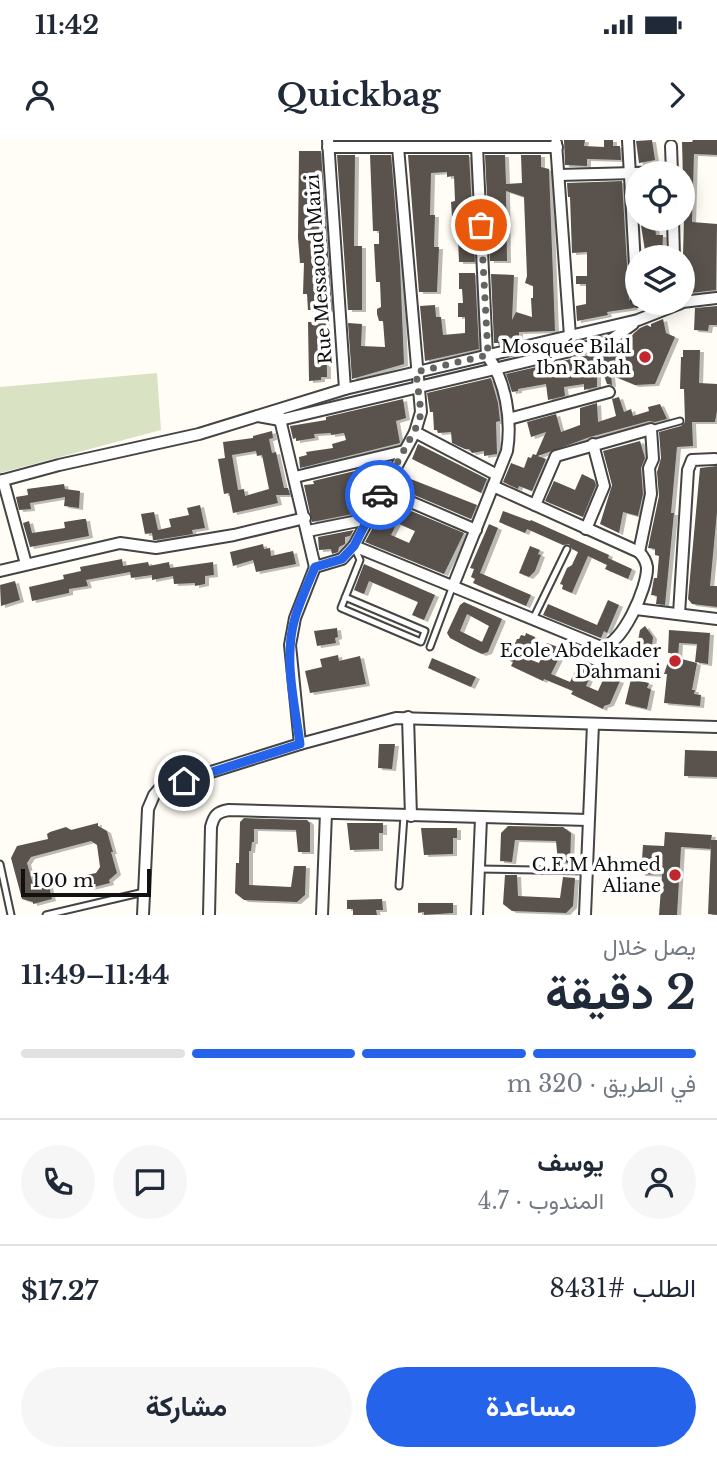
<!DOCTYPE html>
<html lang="ar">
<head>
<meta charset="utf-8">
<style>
  :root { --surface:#fff; --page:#f6f6f7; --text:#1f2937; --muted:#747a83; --line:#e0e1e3; --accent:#2563eb }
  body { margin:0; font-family:"Libre Baskerville",Vazirmatn,serif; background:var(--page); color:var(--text); direction:rtl; height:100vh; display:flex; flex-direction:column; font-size:26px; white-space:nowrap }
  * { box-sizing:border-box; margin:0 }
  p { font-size:23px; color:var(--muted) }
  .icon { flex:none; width:38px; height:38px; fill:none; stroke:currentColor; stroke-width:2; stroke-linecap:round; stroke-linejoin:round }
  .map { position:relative; height:775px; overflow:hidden; direction:ltr }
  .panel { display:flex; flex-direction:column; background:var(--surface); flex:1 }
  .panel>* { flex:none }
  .tools { position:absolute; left:625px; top:21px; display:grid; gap:14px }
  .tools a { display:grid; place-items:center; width:70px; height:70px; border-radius:50%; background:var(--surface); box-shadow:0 4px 18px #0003; font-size:35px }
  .scale { position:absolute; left:21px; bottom:18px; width:130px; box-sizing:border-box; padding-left:7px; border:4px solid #111; border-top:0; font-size:19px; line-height:24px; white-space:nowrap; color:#111; -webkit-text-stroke:5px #fff; paint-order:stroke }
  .pin { position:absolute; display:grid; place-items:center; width:60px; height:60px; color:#fff; margin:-30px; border:4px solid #fff; border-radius:50%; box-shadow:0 2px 7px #0007 }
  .courier { position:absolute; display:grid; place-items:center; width:70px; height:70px; margin:-35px; border:5px solid #2563eb; border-radius:50%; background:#fff; color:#222; box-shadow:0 2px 9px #0007 }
  .head em { font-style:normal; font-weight:700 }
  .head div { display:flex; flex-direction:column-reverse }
  .head { display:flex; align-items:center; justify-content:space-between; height:119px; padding:0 21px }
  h1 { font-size:46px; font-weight:700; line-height:52px }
  .bar { display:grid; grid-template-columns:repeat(4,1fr); gap:10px 7px; align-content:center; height:84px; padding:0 21px }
  .bar i { height:9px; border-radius:5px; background:var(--line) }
  .bar .selected { background:var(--accent) }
  .bar p { grid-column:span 4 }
  .line { display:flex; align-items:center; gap:18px; padding:0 21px; border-top:2px solid var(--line) }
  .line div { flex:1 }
  .round { display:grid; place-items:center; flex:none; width:74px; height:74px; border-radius:37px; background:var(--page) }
  .action { display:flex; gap:14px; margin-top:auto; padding:14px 21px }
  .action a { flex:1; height:80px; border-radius:42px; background:var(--accent); color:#fff; font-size:28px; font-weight:700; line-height:80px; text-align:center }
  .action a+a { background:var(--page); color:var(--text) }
  .status { display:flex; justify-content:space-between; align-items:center; height:49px; padding:0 35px; background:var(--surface); direction:ltr }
  .status svg { height:19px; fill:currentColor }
  header { display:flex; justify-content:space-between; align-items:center; height:91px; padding:0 21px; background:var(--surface); font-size:32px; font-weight:700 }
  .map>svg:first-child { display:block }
  .cemetery { fill:#d9e3c4 }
  .building { fill:#5a524d; fill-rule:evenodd; filter:url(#shadow) }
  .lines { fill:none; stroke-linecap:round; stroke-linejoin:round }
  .service-casing { stroke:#444; stroke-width:9 }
  .minor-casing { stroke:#444; stroke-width:14 }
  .service { stroke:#fff; stroke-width:5 }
  .minor { stroke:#fff; stroke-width:10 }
  .done { stroke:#646461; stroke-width:7; stroke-dasharray:0 12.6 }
  .route { stroke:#2563eb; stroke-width:9 }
  .poi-dot { fill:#c4262e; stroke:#fff; stroke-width:2.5 }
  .labels { text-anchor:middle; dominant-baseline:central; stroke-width:7; stroke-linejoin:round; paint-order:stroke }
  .street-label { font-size:18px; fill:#111; stroke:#fff }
  .poi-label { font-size:18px; fill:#111; stroke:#fff; text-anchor:end }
</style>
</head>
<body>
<div class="status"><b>11:42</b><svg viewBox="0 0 49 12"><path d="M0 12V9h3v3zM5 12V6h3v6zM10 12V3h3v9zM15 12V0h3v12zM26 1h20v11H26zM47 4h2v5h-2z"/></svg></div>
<header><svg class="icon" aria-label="forward" viewBox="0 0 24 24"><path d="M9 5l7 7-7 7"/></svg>Quickbag<svg class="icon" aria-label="person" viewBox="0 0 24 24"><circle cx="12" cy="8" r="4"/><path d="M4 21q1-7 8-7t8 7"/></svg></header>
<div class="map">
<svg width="717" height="775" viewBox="0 0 717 775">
  <defs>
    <filter id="shadow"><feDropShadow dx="4" dy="2" stdDeviation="0" flood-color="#0004"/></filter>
  </defs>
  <rect width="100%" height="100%" fill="#fffdf5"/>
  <path class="cemetery" d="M 157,233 L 161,290 L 0,333 L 0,247 Z"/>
  <g class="building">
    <path d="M 564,0 L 585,0 L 584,6 L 604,7 L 604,0 L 613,0 L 613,6 L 620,6 L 621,20 L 587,19 L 587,26 L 565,25 Z"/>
    <path d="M 652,0 L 655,20 L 639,23 L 636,1 Z"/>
    <path d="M 693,0 L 717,0 L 717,15 L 694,14 L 692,82 L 717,84 L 716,150 L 682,154 L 684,77 L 682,2 L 692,2 Z"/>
    <path d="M 299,11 L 321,11 L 332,170 L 308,170 L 307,154 L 303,154 L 304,123 L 300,123 L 298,98 Z"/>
    <path d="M 337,15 L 355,15 L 354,106 L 362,106 L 362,170 L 348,170 Z"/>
    <path d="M 370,15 L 391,15 L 400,125 L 404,224 L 352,239 L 348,183 L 362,184 L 361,206 L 385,207 L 383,181 L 379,181 L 377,174 L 377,169 L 381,167 L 380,142 L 376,142 L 374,104 L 379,104 L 379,91 L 373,91 Z"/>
    <path d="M 408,15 L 469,15 L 475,122 L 459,122 L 457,75 L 452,76 L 451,62 L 455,61 L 454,36 L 447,37 L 447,32 L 431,33 L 430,75 L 435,75 L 434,107 L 439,107 L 437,152 L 419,152 Z"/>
    <path d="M 485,15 L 505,15 L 506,44 L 522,43 L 521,15 L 541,15 L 541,27 L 549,29 L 555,191 L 519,192 L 519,199 L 505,197 L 503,203 L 494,203 L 491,134 L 514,135 L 512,180 L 516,172 L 532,177 L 531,158 L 533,158 L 533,146 L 525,143 L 527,136 L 524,57 L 506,51 L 507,121 L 490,121 Z"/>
    <path d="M 622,41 L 629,159 L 634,168 L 607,172 L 608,175 L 577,181 L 576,166 L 586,164 L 586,144 L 576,144 L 576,136 L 587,136 L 587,112 L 572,113 L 570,57 L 568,57 L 567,43 Z"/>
    <path d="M 640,79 L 654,79 L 656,95 L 663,95 L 662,117 L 646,117 Z"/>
    <path d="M 459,133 L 475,133 L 479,209 L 425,221 L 420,166 L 435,165 L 436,177 L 441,177 L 443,195 L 465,193 L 465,177 L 458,177 L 458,163 L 463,163 L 462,149 L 459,149 Z"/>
    <path d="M 717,166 L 717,185 L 709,185 L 708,191 L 694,190 L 695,168 Z"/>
    <path d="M 663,179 L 666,193 L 675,197 L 655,244 L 635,245 L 611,235 L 612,245 L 607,244 L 597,215 L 597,247 L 584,250 L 584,244 L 564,247 L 565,256 L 548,260 L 546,244 L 518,249 L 518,251 L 512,252 L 506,234 L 610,210 L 615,206 L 620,224 L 633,194 L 640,188 L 647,185 L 651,187 L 651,184 Z"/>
    <path d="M 308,182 L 326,182 L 327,237 L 321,237 L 321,240 L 309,241 Z"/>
    <path d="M 683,210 L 700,210 L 699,243 L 717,244 L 717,271 L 715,282 L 692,282 L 693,306 L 677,307 L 671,373 L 674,373 L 665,465 L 656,464 L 657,456 L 651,455 L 654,438 L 657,438 L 659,416 L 655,415 L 655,409 L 648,408 L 659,356 L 657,332 L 661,318 L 659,292 L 681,286 L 685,282 L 684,249 L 680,249 L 681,217 L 683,217 Z"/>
    <path d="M 491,238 L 498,263 L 500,281 L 496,282 L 497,314 L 484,316 L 484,311 L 472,313 L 469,309 L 465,309 L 452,303 L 451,292 L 438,293 L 437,290 L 434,290 L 433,272 L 430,272 L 427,253 Z"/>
    <path d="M 619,257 L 624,272 L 631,269 L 633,276 L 649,271 L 648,267 L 660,264 L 667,279 L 655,282 L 649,281 L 590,297 L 538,316 L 546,319 L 532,351 L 519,346 L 518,349 L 503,342 L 511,323 L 524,328 L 528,317 L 531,318 L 533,314 L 536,315 L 546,292 L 531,297 L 527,282 L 556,274 L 561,292 L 580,285 L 580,268 L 597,263 L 598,282 L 616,276 L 612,259 Z"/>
    <path d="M 403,259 L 406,278 L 396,281 L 400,303 L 300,328 L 299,317 L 307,315 L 306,312 L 333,308 L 332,304 L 346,300 L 344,293 L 331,295 L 331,293 L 314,294 L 315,298 L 296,301 L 296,298 L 293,299 L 290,286 L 326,280 L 326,277 Z"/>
    <path d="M 272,291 L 273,298 L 269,299 L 272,313 L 276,312 L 284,348 L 288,348 L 290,355 L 276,355 L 278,363 L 233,373 L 229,353 L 224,354 L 218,319 L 225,318 L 223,302 L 253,298 L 253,296 ZM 256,311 L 257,316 L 262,315 L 269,349 L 245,356 L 244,349 L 238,350 L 232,315 Z"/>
    <path d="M 640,301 L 645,318 L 641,328 L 643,354 L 638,376 L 623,372 L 619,393 L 600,384 L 612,345 L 603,311 Z"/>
    <path d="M 418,304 L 487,339 L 481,353 L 412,319 Z"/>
    <path d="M 380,325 L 381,336 L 368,338 L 369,348 L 359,349 L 363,372 L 312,382 L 304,345 L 314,344 L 313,341 Z"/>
    <path d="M 717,326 L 717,372 L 710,446 L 717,446 L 717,467 L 692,464 L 688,459 L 700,328 Z"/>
    <path d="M 582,334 L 594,340 L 596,345 L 583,377 L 545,361 L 554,341 L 575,350 Z"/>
    <path d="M 403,336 L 477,365 L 471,379 L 398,348 Z"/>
    <path d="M 64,344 L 65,349 L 80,351 L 79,368 L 64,366 L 65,357 L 30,363 L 31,369 L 19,370 L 16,357 L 28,355 L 27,349 Z"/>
    <path d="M 392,363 L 464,393 L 444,434 L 365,402 L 376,382 L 382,385 ZM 397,383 L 415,391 L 409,403 L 391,395 Z"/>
    <path d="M 200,365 L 205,388 L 192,390 L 193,394 L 156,400 L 153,400 L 152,393 L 145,394 L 141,374 L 154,372 L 158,390 L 171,387 L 169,379 L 189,375 L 187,368 Z"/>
    <path d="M 503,371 L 530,381 L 531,380 L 609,415 L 608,418 L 632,429 L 628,439 L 605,429 L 607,425 L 588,416 L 572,453 L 562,449 L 563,445 L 560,444 L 567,428 L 572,425 L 578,412 L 572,409 L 569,404 L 563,405 L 527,389 L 525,393 L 499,382 Z"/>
    <path d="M 83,379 L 86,379 L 89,396 L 30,407 L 23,383 L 29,381 L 32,393 L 65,388 L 64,382 Z"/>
    <path d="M 489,384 L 498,388 L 480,433 L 531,455 L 526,466 L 473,443 L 475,439 L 471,437 L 474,429 L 470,428 Z"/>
    <path d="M 354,390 L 350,396 L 345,397 L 345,404 L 339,407 L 338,412 L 332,414 L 331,409 L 319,410 L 318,397 Z"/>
    <path d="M 263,404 L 264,409 L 270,408 L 271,416 L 293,411 L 296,424 L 256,432 L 253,420 L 233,426 L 230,412 Z"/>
    <path d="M 530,406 L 540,410 L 538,414 L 541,415 L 535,431 L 529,437 L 519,433 Z"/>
    <path d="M 122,419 L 123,426 L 148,422 L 149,426 L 169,422 L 170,428 L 213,422 L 214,435 L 205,436 L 205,444 L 195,446 L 195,443 L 174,444 L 173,436 L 152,440 L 152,435 L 131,438 L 130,432 L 86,440 L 88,446 L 69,449 L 69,453 L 32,461 L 29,447 L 64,439 L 63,435 L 81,431 L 80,427 Z"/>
    <path d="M 364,424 L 435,455 L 424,480 L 412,475 L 418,462 L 369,441 L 364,454 L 354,450 Z"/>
    <path d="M 15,441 L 20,460 L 1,466 L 0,445 Z"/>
    <path d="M 608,460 L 619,465 L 607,493 L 604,491 L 601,498 L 543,475 L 548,464 L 597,485 Z"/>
    <path d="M 464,462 L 502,479 L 488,512 L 482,514 L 469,508 L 450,498 L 447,493 L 460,465 ZM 467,474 L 489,486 L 482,502 L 460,491 Z"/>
    <path d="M 645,486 L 653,497 L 651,514 L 642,517 L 636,511 L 640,490 Z"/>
    <path d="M 337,488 L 338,497 L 335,498 L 336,503 L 317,506 L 314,491 Z"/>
    <path d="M 669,490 L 710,493 L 708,524 L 695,522 L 697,504 L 679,503 L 678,518 L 697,523 L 692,550 L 695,550 L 694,554 L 701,555 L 700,566 L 664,563 L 667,534 L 664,534 L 671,513 L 668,513 Z"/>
    <path d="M 526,493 L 535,497 L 526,518 L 539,523 L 547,503 L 558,507 L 556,511 L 559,512 L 557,518 L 559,518 L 551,534 L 570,542 L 577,527 L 579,528 L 581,523 L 584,524 L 585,521 L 595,525 L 586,546 L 598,551 L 607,531 L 617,536 L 616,540 L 620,541 L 610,564 L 604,566 L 603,569 L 571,554 L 573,551 L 544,539 L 543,541 L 511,526 L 513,522 L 510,521 L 511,518 L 509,517 L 517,499 L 519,499 L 521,495 L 525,496 Z"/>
    <path d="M 338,515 L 339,521 L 360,516 L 366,544 L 310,553 L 305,531 L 322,527 L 320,519 Z"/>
    <path d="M 432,518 L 476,537 L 471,547 L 428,528 Z"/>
    <path d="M 631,539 L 649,543 L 647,548 L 651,549 L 647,569 L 625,564 Z"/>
    <path d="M 379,604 L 395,604 L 392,629 L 378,628 Z"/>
    <path d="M 685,610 L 717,611 L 717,637 L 684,636 Z"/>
    <path d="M 244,678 L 307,680 L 310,683 L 310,712 L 298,712 L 296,690 L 254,689 L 254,702 L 252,702 L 251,711 L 249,711 L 249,745 L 291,747 L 294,726 L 306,726 L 305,755 L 297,762 L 244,760 L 235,753 L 236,723 L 239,723 L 240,682 Z"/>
    <path d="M 98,683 L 98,686 L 107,691 L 113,712 L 111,712 L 117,733 L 109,740 L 110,743 L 90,748 L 87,735 L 96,733 L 100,727 L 97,705 L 91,701 L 31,717 L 27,723 L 33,744 L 38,749 L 49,746 L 52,759 L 33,764 L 33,762 L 22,759 L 11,718 L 17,706 L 48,699 L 47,694 L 50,692 L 66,687 L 71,690 Z"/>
    <path d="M 347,683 L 383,683 L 383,693 L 379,693 L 379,709 L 350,710 Z"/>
    <path d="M 508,686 L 563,687 L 571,693 L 570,723 L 558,722 L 556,701 L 515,700 L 512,722 L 500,721 L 501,693 Z"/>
    <path d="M 421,688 L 457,688 L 457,698 L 453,698 L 453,714 L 424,715 Z"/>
    <path d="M 665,692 L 712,695 L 711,700 L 717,700 L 717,775 L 708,774 L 711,703 L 711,709 L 681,707 L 677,775 L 659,775 L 662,735 L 641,734 L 643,705 L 664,706 Z"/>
    <path d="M 505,735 L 517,735 L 518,756 L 560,758 L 563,737 L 575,738 L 573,766 L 566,773 L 512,771 L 503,764 Z"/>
    <path d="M 382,759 L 383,770 L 376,770 L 377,775 L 353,775 L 353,769 L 347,769 L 347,760 Z"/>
    <path d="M 418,763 L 453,763 L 453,773 L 424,775 L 424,772 L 418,773 Z"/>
  </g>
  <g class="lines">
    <g class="service-casing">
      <g id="service">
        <path d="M 651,289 L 680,281"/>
        <path d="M 345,457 L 425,491 L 421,502 L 341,468 L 360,420 L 355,409"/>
        <path d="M 533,479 L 567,409"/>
        <path d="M 430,507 L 452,448"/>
        <path d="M 0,724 L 11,775"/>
        <path d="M 479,729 L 587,731"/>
        <path d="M 399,746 L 404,676"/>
        <path d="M 46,775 L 144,752"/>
      </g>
    </g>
    <g class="minor-casing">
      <g id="minor">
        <path d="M 328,0 L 345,249"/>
        <path d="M 628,0 L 637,161"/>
        <path d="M 556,3 L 570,196"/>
        <path d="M 671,6 L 672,33"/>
        <path d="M 328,7 L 557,7"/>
        <path d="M 559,35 L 672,32"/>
        <path d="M 673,79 L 674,117"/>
        <path d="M 682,162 L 717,158"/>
        <path d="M 279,275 L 315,427"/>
        <path d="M 258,276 L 280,280 L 608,202 L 633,184"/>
        <path d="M 509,279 L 609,252"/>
        <path d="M 415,292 L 497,335"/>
        <path d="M 295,337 L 404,311"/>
        <path d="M 3,340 L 26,424"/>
        <path d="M 0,341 L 59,325 L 199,294 L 345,249 L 638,180 L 681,163"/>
        <path d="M 383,350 L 476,390"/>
        <path d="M 535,365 L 556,316 L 651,289 L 653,319 L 649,328 L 651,354 L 639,412"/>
        <path d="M 586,389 L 604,346 L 593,304"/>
        <path d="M 308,391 L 368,379"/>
        <path d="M 354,406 L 415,292 L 421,272 L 398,7"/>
        <path d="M 315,427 L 342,419 L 354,406 L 601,507 C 622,506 648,447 647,427 C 646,421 643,416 639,412 L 493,346"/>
        <path d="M 0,431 L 120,403 L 156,408 L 234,395 L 305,378"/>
        <path d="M 453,446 L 507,311 C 512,280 506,241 487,215 L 477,7"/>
        <path d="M 636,469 L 717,479"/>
        <path d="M 679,474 L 688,330 L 692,320 L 715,319"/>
        <path d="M 408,577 L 411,676"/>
        <path d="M 300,604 L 290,505 L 295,478 L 315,427"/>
        <path d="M 143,775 L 148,669 L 154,655 L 160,648 L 300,604 L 396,578 L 717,587"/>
        <path d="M 209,775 L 211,687 C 214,675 217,672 229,670 L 588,680"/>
        <path d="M 322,775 L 326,673"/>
        <path d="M 477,775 L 481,678"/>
        <path d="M 585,775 L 593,584"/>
      </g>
    </g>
    <use href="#service" class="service"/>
    <use href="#minor" class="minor"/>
  </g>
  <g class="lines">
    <path class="done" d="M 380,355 L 419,282 L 421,272 L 416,232 L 488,215 L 481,85"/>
    <path class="route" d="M 184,641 L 300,604 C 295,565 283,518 295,478 C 300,461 308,444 315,427 L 342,419 L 354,406 L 380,355"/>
  </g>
  <g class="poi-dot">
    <circle cx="645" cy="217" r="7"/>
    <circle cx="675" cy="521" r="7"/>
    <circle cx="675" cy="735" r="7"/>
  </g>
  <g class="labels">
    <g class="street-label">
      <text transform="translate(319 129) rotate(-94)">Rue Messaoud Maizi</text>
    </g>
    <g class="poi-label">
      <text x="631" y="207">Mosquée Bilal<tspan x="631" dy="21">Ibn Rabah</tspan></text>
      <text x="661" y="511">Ecole Abdelkader<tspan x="661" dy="21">Dahmani</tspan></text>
      <text x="661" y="725">C.E.M Ahmed<tspan x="661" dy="21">Aliane</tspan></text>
    </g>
  </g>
</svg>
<div class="tools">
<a><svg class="icon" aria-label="locate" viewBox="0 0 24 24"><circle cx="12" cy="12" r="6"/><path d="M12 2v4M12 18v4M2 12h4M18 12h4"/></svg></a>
<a><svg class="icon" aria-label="layers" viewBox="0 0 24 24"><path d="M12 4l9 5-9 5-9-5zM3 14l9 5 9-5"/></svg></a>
</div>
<div class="scale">100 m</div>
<div class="pin" style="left:481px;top:85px;background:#ea580c"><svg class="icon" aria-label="bag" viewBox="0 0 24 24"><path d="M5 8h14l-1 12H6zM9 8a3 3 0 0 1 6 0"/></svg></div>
<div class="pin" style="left:184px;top:641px;background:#1f2937"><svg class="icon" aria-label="home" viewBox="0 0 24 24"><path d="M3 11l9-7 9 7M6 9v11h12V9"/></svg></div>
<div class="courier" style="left:380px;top:355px"><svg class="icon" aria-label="car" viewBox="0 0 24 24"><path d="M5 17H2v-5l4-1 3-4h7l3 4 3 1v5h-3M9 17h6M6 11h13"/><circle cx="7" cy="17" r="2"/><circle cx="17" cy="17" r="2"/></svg></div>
</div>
<section class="panel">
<div class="head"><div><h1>2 دقيقة</h1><p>يصل خلال</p></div><em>11:44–11:49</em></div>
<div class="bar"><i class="selected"></i><i class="selected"></i><i class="selected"></i><i></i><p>في الطريق · 320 m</p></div>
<div class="line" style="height:126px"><a class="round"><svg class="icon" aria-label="person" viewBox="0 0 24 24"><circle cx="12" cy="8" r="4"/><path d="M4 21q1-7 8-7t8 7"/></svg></a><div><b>يوسف</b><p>المندوب · 4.7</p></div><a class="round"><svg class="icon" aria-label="chat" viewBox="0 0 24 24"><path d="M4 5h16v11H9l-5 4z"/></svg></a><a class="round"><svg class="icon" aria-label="phone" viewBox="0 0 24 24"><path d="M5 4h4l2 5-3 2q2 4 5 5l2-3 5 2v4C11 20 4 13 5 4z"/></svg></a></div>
<div class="line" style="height:91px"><div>الطلب #8431</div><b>$17.27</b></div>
<div class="action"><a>مساعدة</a><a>مشاركة</a></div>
</section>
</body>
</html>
